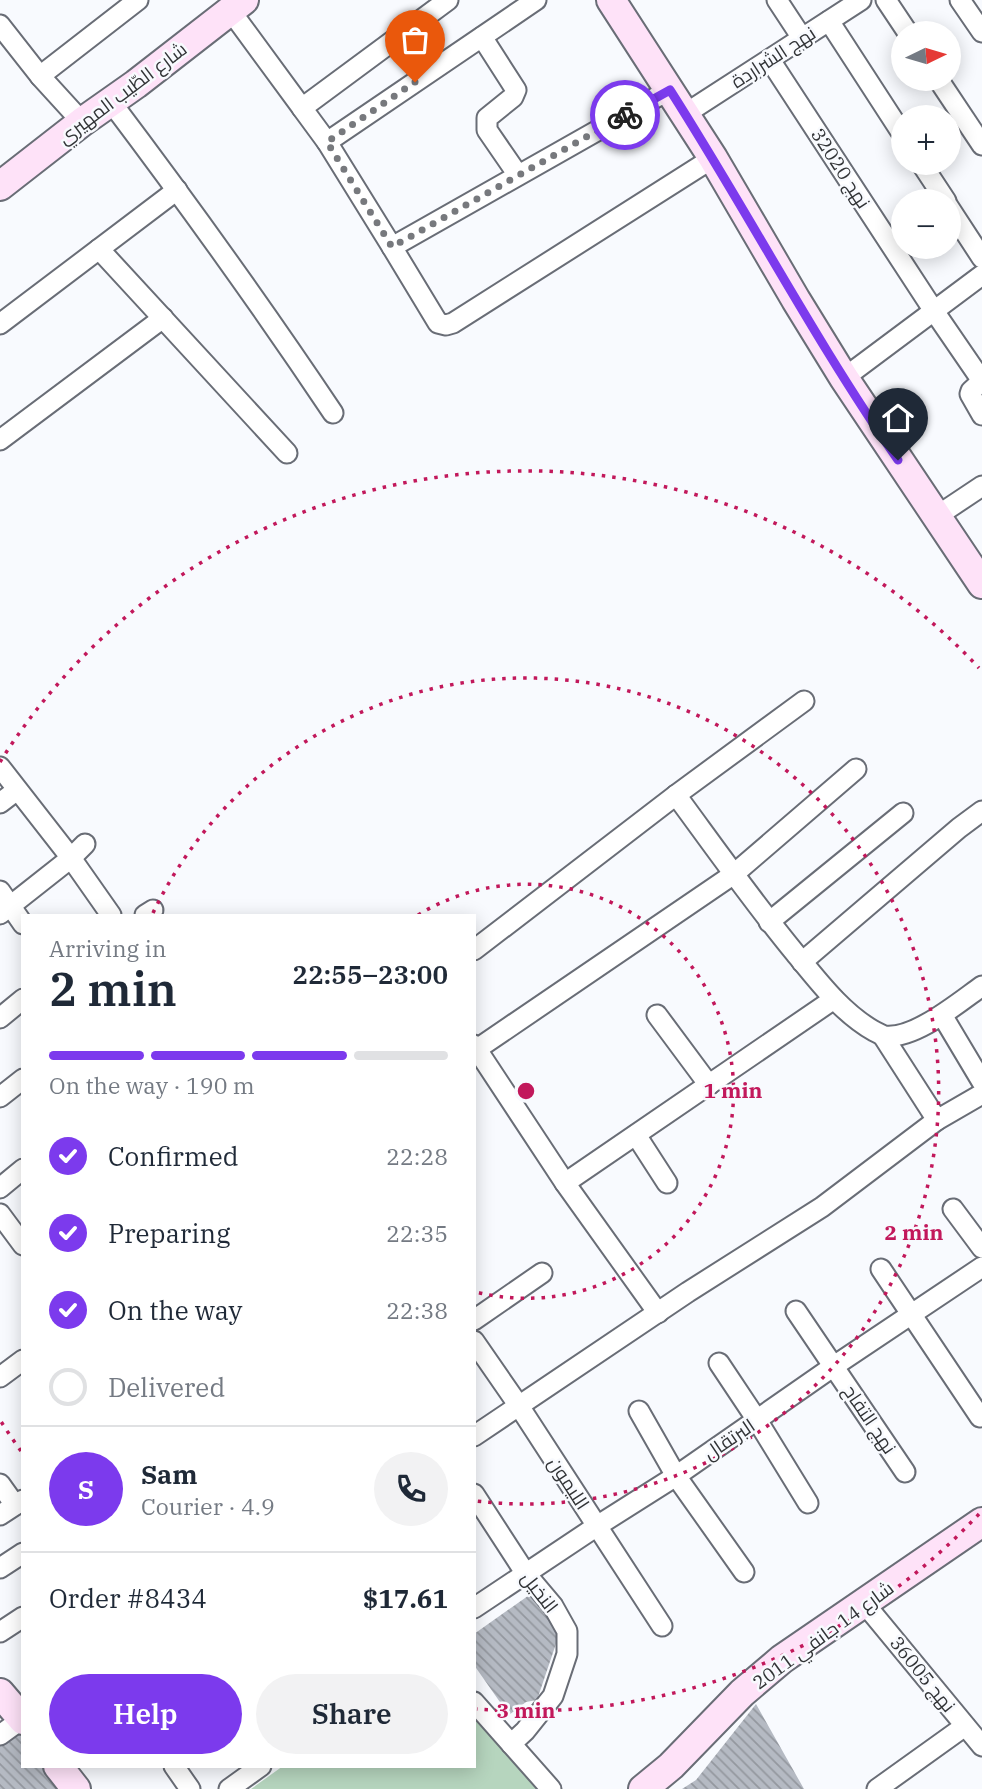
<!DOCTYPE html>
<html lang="en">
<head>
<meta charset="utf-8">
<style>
  :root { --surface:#fff; --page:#f2f2f3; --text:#1f2937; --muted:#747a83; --line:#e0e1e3; --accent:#7c3aed }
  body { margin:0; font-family:"IBM Plex Serif",Cairo,serif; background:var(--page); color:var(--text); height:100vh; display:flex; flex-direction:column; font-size:26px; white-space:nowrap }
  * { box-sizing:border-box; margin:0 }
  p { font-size:23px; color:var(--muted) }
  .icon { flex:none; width:38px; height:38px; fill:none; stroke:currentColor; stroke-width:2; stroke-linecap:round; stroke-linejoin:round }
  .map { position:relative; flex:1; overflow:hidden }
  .side { position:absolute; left:21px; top:914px; width:455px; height:854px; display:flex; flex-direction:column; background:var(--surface); border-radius:0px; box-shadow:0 4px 18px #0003 }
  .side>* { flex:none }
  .needle { width:46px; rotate:85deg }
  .buttons { position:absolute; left:891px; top:21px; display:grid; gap:14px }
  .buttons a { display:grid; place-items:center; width:70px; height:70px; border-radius:50%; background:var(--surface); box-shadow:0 4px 18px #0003; font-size:35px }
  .pin { position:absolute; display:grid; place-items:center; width:60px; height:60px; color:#fff; margin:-72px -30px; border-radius:50% 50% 50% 0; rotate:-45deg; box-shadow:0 0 7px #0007 }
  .pin .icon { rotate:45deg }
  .courier { position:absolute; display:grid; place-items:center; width:70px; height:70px; margin:-35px; border:5px solid #7c3aed; border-radius:50%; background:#fff; color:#222; box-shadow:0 2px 9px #0007 }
  .head em { font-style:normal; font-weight:600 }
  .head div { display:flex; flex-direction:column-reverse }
  .head { display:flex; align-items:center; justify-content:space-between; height:119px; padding:0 28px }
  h1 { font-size:46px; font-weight:600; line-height:52px }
  .bar { display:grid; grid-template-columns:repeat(4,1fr); gap:10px 7px; align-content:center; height:84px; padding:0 28px }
  .bar i { height:9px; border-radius:5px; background:var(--line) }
  .bar .selected { background:var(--accent) }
  .bar p { grid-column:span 4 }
  .line { display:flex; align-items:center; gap:18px; padding:0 28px; border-top:2px solid var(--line) }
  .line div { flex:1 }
  .round { display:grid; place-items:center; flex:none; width:74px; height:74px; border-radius:37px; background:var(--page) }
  ol { padding:0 28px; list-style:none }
  li { display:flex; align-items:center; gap:21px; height:77px }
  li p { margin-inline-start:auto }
  li .icon { padding:7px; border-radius:50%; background:var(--accent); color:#fff; stroke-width:4 }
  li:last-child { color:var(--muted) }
  li i { width:38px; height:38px; border:4px solid var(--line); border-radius:50% }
  .cta { display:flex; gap:14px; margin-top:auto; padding:14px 28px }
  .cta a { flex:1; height:80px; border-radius:42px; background:var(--accent); color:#fff; font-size:28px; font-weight:600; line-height:80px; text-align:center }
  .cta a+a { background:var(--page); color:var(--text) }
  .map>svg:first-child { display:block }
  .pitch { fill:#b6d5be }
  .building { fill:url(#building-back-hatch) }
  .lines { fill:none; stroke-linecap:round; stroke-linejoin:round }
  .street-casing { stroke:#696d76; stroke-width:23 }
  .secondary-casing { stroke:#696d76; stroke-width:32 }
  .street { stroke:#fff; stroke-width:19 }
  .secondary { stroke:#fee2f8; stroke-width:28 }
  .done { stroke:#77797d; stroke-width:7; stroke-dasharray:0 12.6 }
  .route { stroke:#7c3aed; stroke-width:9 }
  .ring { fill:none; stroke:#c2185b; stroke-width:3.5; stroke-dasharray:3.5 7 }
  .labels { text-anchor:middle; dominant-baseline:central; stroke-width:5; stroke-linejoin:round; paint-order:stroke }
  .street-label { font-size:19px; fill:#323437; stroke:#f8fafe }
  .centre { fill:#c2185b; stroke:#f8fafe; stroke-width:3.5 }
  .ring-label { font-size:21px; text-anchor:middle; font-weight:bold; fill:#c2185b; stroke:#f8fafe; stroke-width:5; stroke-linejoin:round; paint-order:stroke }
</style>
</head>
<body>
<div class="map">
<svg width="982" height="1789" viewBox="0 0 982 1789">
  <defs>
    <pattern id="building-back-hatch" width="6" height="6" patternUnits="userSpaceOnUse" patternTransform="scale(1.75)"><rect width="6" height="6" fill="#b5bac3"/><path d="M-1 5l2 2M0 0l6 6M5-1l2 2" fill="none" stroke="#94989f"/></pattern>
  </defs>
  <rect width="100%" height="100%" fill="#f8fafe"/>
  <path class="pitch" d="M 474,1710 L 542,1789 L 251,1789 L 283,1766 L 474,1766 Z"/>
  <g class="building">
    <path d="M 535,1591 L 561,1629 L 537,1700 L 526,1702 L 509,1715 L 474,1665 L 474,1634 Z"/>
    <path d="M 756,1704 L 804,1789 L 682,1789 L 696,1780 Z"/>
    <path d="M 23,1723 L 23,1766 L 55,1766 L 66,1782 L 57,1789 L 0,1789 L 0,1739 Z"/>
  </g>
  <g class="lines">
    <g class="street-casing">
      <g id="street">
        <path d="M 448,0 L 302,108 L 327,142 L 392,247 L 669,90"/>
        <path d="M 777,0 L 802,38"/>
        <path d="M 886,0 L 908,33"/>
        <path d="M 960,0 L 982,32"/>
        <path d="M 230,10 L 302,108"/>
        <path d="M 829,21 L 903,135"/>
        <path d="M 0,25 L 40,76 L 82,122"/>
        <path d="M 482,37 L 516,90 L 513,97 L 487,118 L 487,130 L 518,175"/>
        <path d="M 770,60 L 934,311 L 982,381"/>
        <path d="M 40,76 L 138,0"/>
        <path d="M 938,79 L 982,145"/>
        <path d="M 111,102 C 188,204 262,307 333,413"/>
        <path d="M 685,114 L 861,0"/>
        <path d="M 327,142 L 536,0"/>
        <path d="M 921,163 L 946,201"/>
        <path d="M 948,206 L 982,258"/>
        <path d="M 392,247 L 438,323 L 446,325 L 453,323 L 713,158"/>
        <path d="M 99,249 L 287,453"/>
        <path d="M 0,324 L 177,190"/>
        <path d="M 844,378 L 982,275"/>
        <path d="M 982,381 L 971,391 L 970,394 L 982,415"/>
        <path d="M 0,440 L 163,318"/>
        <path d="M 937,516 L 982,486"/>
        <path d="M 0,767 L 71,858 L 111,915"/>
        <path d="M 676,795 C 715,848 753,902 795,953 C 818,981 842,1013 874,1031 C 876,1032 882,1035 884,1036 C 914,1040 958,1003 982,986"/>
        <path d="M 0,803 L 17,790"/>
        <path d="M 0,891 L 23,924"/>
        <path d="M 0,914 L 71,858 L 85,844"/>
        <path d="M 145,915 L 153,910"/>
        <path d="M 769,922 L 903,813"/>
        <path d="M 474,950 L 676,795 L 804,701"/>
        <path d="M 802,962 L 959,828 L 982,811"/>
        <path d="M 657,1015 L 709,1085"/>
        <path d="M 942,1015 L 982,1082"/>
        <path d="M 0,1018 L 23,999"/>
        <path d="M 883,1036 L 937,1120"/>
        <path d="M 474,1045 L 565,1183 L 658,1313"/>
        <path d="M 474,1047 L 477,1049 L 734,874 L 856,769"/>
        <path d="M 0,1097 L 23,1079"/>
        <path d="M 636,1135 L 667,1183"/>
        <path d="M 565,1183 L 834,999"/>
        <path d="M 0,1188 L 23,1169"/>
        <path d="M 953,1209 L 982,1248"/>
        <path d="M 0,1214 L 23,1245"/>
        <path d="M 881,1269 L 980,1417"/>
        <path d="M 796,1311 L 905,1472"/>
        <path d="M 474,1320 L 542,1273"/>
        <path d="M 474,1341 L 519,1406 L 662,1626"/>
        <path d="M 719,1363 L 757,1420 L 808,1503"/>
        <path d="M 0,1377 L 23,1360"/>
        <path d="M 639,1411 L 676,1476 L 744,1572"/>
        <path d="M 474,1436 L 688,1292 L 822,1207 L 937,1120 L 982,1094"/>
        <path d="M 0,1484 L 15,1505"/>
        <path d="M 474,1494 L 526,1574 L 553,1606 L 567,1631 L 567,1654 L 553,1696 L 525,1731 L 511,1744"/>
        <path d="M 0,1515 L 23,1500"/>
        <path d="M 0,1568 L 23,1553"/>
        <path d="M 864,1603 L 982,1746"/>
        <path d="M 474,1608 L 597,1526 L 676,1476 L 834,1366 L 982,1267"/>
        <path d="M 0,1632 L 23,1617"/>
        <path d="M 474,1702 L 551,1789"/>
        <path d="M 0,1735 L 22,1719"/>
        <path d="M 174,1766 L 190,1789"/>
        <path d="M 229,1789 L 261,1766"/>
        <path d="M 877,1789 L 965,1726"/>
      </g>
    </g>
    <g class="secondary-casing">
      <g id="secondary">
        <path d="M 611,0 L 713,158 L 796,300 L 844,378 L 982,584"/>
        <path d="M 0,186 L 82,122 L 136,84 L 244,0"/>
        <path d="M 0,1693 L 23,1720"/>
        <path d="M 58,1766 L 76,1789"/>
        <path d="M 643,1789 L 671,1766 L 742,1693 L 782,1659 L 982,1522"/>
      </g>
    </g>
    <use href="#street" class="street"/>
    <use href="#secondary" class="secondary"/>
  </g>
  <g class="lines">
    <path class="done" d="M 415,82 L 327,142 L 392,247 L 625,115"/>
    <path class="route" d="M 625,115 L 670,90 C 748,212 815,341 898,460"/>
  </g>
  <g class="ring">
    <path d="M418 915A207 207 0 1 1 476 1292"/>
    <path d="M153 913A413 413 0 1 1 476 1501"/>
    <path d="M979 1514A620 620 0 0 1 477 1709M21 1451A620 620 0 0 1 0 1420M0 762A620 620 0 0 1 979 668"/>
  </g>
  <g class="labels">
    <g class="street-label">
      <text transform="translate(773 57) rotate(-33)">نهج الشراردة</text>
      <text transform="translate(122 93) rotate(-37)">شارع الطّيب المهيري</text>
      <text transform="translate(841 168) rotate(57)">نهج 32020</text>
      <text transform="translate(870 1419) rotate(56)">نهج التفاح</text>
      <text transform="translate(729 1439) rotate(-34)">البرتقال</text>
      <text transform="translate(569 1483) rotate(57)">الليمون</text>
      <text transform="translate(540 1592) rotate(52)">النخيل</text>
      <text transform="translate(823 1635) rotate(-36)">شارع 14 جانفي 2011</text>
      <text transform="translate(923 1674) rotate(51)">نهج 36005</text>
    </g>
  </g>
  <circle cx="526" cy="1091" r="10" class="centre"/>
  <g class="ring-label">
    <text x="733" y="1098">1 min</text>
    <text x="914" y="1240">2 min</text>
    <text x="526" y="1718">3 min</text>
  </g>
</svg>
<div class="buttons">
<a><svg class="needle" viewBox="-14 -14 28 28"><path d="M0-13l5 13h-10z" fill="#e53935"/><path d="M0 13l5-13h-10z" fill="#747a83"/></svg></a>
<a>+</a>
<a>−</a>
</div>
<div class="pin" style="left:415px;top:82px;background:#ea580c"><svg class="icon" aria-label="bag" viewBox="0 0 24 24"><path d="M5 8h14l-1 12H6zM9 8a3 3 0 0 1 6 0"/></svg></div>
<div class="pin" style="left:898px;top:460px;background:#1f2937"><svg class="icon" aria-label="home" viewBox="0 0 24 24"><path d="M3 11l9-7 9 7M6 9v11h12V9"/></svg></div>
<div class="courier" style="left:625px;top:115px"><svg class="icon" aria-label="bike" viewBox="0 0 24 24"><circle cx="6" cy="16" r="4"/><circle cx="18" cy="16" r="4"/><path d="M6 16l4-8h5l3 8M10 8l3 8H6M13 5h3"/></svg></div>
<section class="side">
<div class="head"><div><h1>2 min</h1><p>Arriving in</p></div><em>22:55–23:00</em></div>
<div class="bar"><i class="selected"></i><i class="selected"></i><i class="selected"></i><i></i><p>On the way · 190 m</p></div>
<ol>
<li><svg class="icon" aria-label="check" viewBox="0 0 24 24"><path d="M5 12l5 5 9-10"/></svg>Confirmed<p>22:28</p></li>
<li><svg class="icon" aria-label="check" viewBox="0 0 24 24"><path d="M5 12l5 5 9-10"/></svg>Preparing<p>22:35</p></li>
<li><svg class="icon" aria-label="check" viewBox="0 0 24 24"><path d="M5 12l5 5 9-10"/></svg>On the way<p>22:38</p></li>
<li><i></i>Delivered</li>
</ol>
<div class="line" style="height:126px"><b class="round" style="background:var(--accent);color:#fff">S</b><div><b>Sam</b><p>Courier · 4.9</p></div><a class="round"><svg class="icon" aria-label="phone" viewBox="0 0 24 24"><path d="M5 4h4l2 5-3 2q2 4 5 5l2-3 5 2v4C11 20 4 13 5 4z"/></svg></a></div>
<div class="line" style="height:91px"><div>Order #8434</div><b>$17.61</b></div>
<div class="cta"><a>Help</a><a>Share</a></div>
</section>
</div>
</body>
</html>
